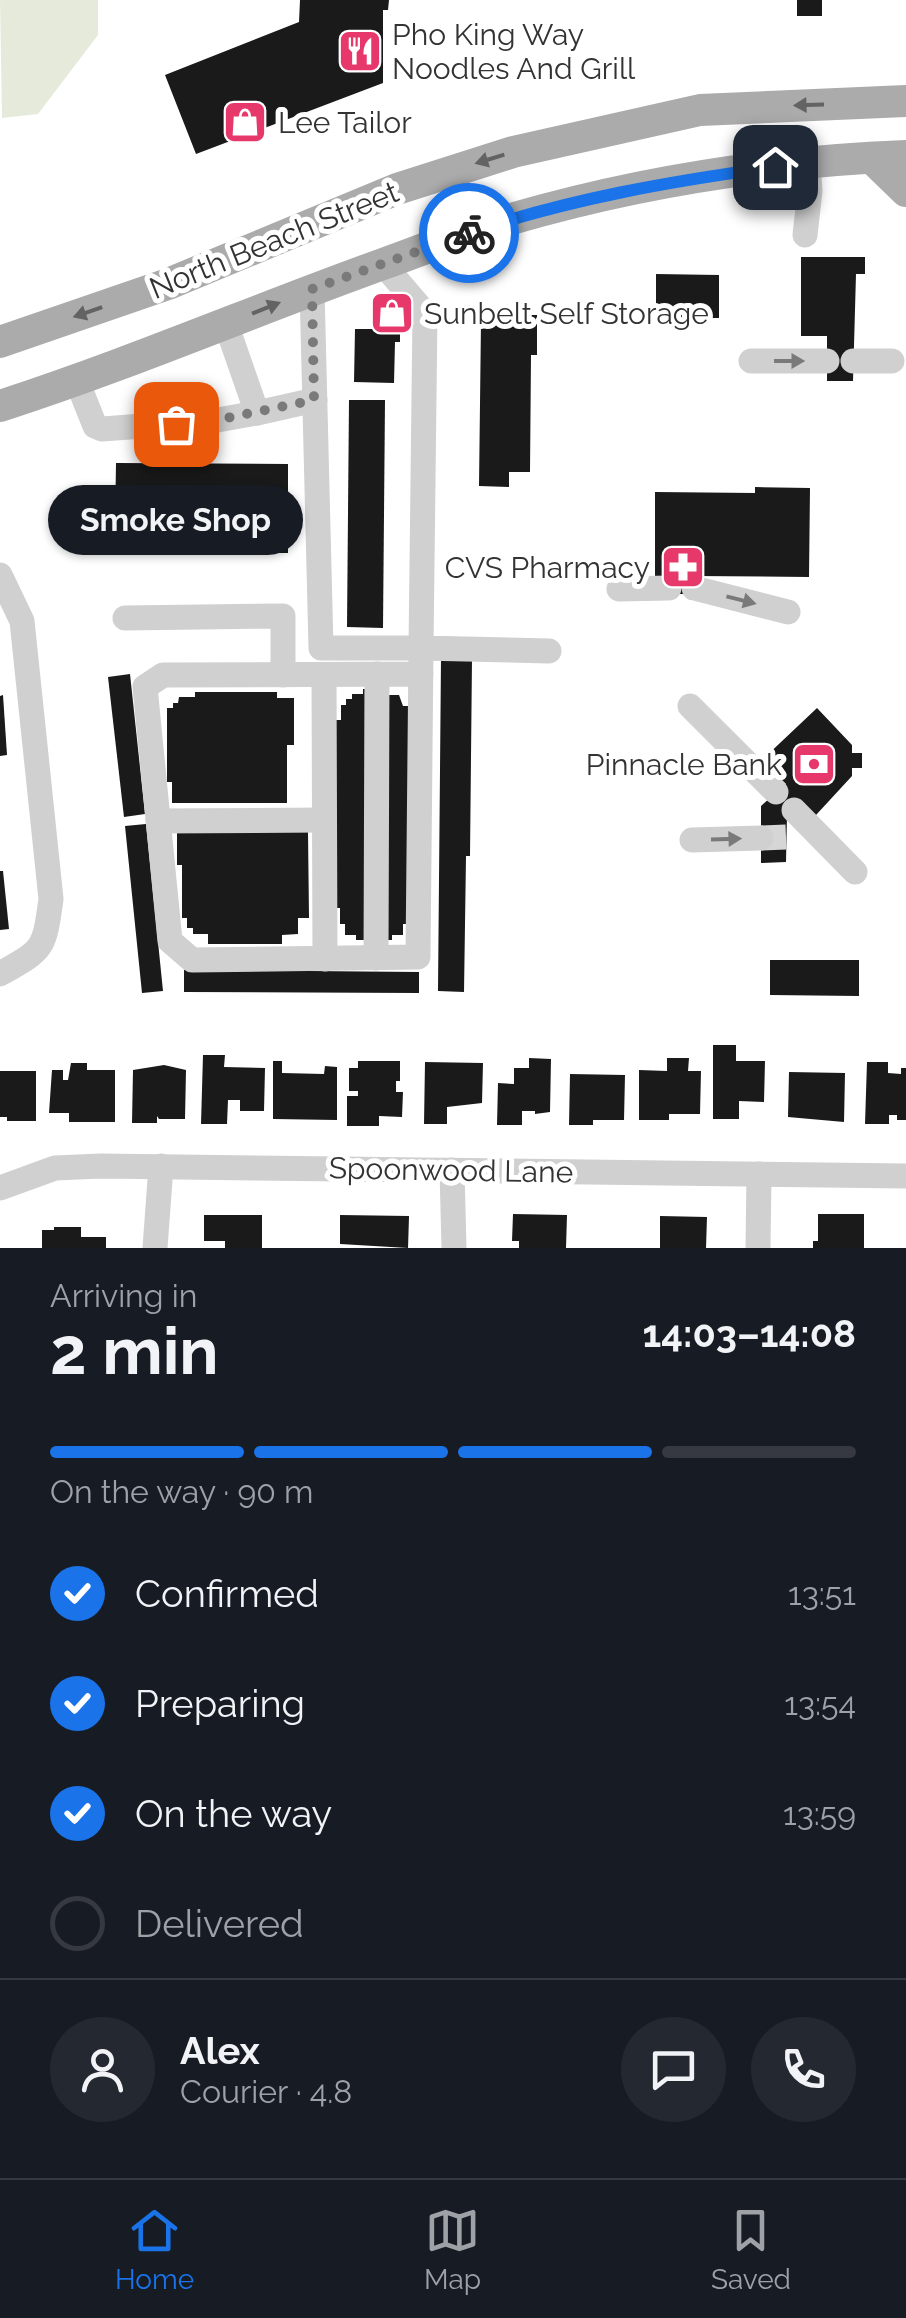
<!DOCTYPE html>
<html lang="en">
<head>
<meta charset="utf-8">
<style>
  :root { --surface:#171b24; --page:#242831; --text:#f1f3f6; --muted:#9ea1a6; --line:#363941; --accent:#1a73e8 }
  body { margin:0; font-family:Raleway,sans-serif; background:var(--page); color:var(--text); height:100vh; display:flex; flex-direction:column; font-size:38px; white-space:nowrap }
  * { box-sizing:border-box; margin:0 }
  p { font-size:32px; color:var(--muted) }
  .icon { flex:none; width:55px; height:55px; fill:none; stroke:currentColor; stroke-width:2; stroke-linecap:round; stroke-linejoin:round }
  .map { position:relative; height:1248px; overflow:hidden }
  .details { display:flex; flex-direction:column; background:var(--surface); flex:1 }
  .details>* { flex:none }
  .pin { position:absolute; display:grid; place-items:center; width:85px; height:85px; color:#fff; margin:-42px; border-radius:20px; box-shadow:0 5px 15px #0006 }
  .courier { position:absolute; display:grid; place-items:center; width:100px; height:100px; margin:-50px; border:8px solid #1a73e8; border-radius:50%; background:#fff; color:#222; box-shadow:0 2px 12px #0007 }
  .bubble { position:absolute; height:70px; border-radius:35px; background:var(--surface); box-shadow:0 2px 8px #0004; font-size:32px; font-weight:700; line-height:70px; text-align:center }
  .headline em { font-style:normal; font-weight:700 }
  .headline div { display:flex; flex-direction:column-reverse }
  .headline { display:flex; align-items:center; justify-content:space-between; height:170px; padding:0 50px }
  h1 { font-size:65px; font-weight:700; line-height:75px }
  .bar { display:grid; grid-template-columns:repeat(4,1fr); gap:15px 10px; align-content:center; height:120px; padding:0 50px }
  .bar i { height:12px; border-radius:8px; background:var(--line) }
  .bar .active { background:var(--accent) }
  .bar p { grid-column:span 4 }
  .line { display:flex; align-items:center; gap:25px; padding:0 50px; border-top:2px solid var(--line) }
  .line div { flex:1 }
  .round { display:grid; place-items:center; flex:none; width:105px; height:105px; border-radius:52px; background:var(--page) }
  ol { padding:0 50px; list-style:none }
  li { display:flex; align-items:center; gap:30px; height:110px }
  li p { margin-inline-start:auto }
  li .icon { padding:10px; border-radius:50%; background:var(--accent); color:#fff; stroke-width:4 }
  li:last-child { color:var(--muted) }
  li i { width:55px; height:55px; border:5px solid var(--line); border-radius:50% }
  .tabs { display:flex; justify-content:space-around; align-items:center; height:140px; border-top:2px solid var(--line); background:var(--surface); font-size:28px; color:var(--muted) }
  .tabs a { display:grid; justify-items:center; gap:5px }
  .tabs .active { color:var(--accent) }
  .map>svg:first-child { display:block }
  .green { fill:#e6eadb }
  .building { fill:#1a1a1a }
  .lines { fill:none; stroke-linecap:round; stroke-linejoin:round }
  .minor-tunnel { stroke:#d6d6d6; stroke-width:25; stroke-dasharray:25 12; stroke-linecap:butt }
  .minor { stroke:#d0d0d0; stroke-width:25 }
  .major { stroke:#ababab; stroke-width:32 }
  .oneway { fill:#636363 }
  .oneway2 { fill:#7a7a7a }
  .done { stroke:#7a7a7a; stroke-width:10; stroke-dasharray:0 18 }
  .route { stroke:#1a73e8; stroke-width:12 }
  .labels { text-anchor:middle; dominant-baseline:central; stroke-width:10; stroke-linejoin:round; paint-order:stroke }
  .poi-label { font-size:30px; fill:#333; stroke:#fff; text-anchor:start }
  .street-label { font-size:30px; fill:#333; stroke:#fff }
</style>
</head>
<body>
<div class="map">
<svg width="906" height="1248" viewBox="0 0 906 1248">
  <rect width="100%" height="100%" fill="#fff"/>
  <path class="green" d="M 0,0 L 98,0 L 98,35 L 38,114 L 2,118 Z"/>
  <g class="building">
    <path d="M 300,0 L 389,0 L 388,10 L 383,10 L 383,83 L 196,154 L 165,75 L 299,22 Z"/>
    <rect x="797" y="0" width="25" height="16"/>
    <path d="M 801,257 L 865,257 L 865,274 L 856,274 L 853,381 L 827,381 L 827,336 L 801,336 Z"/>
    <path d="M 656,274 L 719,275 L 719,318 L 656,318 Z"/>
    <path d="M 490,315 L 537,315 L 537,355 L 531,355 L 530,472 L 509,472 L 509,487 L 479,486 L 481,321 L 490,321 Z"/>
    <path d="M 355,329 L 400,329 L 400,342 L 395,342 L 394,383 L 354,382 Z"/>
    <path d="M 349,400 L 385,400 L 383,628 L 347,627 Z"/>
    <path d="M 116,463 L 288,464 L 288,553 L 236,553 L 236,504 L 220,504 L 220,526 L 115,525 Z"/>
    <path d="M 755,487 L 810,488 L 809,577 L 694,576 L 694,594 L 669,594 L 669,576 L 655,576 L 655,492 L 755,493 Z"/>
    <path d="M 441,659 L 472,659 L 470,856 L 466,856 L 464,992 L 438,991 Z"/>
    <path d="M 130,674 L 145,814 L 124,817 L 108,677 Z"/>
    <path d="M 363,689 L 368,689 L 367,940 L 356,940 L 356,935 L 345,935 L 345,924 L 340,924 L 340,908 L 335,908 L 335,720 L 341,720 L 341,705 L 346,705 L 346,699 L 352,699 L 352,694 L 363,694 Z"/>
    <path d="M 195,692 L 277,692 L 277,698 L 294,698 L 294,745 L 287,745 L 287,803 L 172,803 L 172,782 L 167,782 L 167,708 L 173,708 L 173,703 L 178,703 L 179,697 L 195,697 Z"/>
    <path d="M 3,695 L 7,755 L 0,756 L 0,696 Z"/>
    <path d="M 388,695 L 399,695 L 403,706 L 410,706 L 409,924 L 403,924 L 403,935 L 392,935 L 392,940 L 386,940 Z"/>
    <path d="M 817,708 L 852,745 L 852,753 L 862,753 L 862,768 L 852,768 L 852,776 L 816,815 L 787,815 L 786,862 L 761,863 L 761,806 L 786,784 L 762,760 Z"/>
    <path d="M 146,824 L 163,991 L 142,993 L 125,826 Z"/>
    <path d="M 177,832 L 308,832 L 309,918 L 298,918 L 298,934 L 282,935 L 282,944 L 208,944 L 208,934 L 193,934 L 193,928 L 187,928 L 187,918 L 182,918 L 182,865 L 177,865 Z"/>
    <path d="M 0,871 L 3,871 L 9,929 L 0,930 Z"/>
    <path d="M 770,960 L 859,960 L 859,996 L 770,995 Z"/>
    <path d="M 184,970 L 419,972 L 419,993 L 184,992 Z"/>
    <path d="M 713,1045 L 736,1045 L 736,1061 L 765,1061 L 764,1102 L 739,1101 L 739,1119 L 713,1119 Z"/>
    <path d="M 203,1055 L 225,1055 L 224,1067 L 265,1068 L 264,1111 L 240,1111 L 240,1100 L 228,1100 L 227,1124 L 201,1124 Z"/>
    <path d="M 529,1058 L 551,1059 L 550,1112 L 535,1114 L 535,1111 L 522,1111 L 522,1125 L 497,1125 L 498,1083 L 514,1084 L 514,1068 L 529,1068 Z"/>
    <path d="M 667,1058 L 689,1058 L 688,1071 L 701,1071 L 700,1114 L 669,1114 L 669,1120 L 639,1120 L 639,1070 L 667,1071 Z"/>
    <path d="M 273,1061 L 282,1061 L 282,1073 L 324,1074 L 325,1066 L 337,1067 L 337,1120 L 273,1119 Z"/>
    <path d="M 358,1061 L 400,1061 L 400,1081 L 396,1081 L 396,1092 L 403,1092 L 402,1117 L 379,1116 L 379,1126 L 347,1126 L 347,1096 L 358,1096 L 358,1091 L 349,1091 L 349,1068 L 358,1068 Z"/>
    <path d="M 425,1062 L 483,1063 L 482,1103 L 447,1107 L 447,1124 L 424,1124 Z"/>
    <path d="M 867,1062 L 888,1062 L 888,1073 L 901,1074 L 901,1068 L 906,1068 L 906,1120 L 897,1120 L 897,1115 L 889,1115 L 889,1124 L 865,1124 Z"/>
    <path d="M 71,1063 L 87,1063 L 87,1070 L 115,1070 L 115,1122 L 69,1122 L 69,1113 L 49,1113 L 52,1070 L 63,1070 L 63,1080 L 68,1080 Z"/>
    <path d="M 164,1065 L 186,1070 L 185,1119 L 159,1119 L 157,1116 L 157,1123 L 132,1123 L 133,1070 Z"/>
    <path d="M 0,1071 L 36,1071 L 36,1121 L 7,1121 L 7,1117 L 0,1117 Z"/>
    <path d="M 789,1072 L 845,1073 L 844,1122 L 788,1117 Z"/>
    <path d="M 570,1074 L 625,1075 L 624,1120 L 593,1120 L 593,1125 L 569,1125 Z"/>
    <path d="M 513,1214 L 567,1215 L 566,1248 L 519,1248 L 519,1241 L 512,1241 Z"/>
    <path d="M 818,1214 L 864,1214 L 864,1248 L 813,1248 L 813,1241 L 818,1241 Z"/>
    <path d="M 204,1215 L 262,1215 L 262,1248 L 225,1248 L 225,1241 L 204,1241 Z"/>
    <path d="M 340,1215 L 409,1216 L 408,1248 L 340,1244 Z"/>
    <path d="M 660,1216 L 707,1217 L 706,1248 L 660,1248 Z"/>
    <path d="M 54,1227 L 81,1227 L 81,1237 L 106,1237 L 106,1248 L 42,1248 L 42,1230 L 54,1230 Z"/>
  </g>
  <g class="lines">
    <path class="minor-tunnel" d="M 761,838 L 786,837"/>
    <g class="minor">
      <path d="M 805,235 L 810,191 L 808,163"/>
      <path d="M 383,264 L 425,313 L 421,648 L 549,651"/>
      <path d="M 312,289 L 321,648 L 421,648 L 418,957 L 192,960 L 170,941 L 145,687 L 163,675 L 421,674"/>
      <path d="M 226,324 L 257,413 L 315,400"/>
      <path d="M 751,361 L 827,361"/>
      <path d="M 853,361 L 892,361"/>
      <path d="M 77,381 L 95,426 L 102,429 L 212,421 L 257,413"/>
      <path d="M 0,575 L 22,621 L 51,899 C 44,950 44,949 0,974"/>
      <path d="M 694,588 L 788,612"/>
      <path d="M 619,589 L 669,588"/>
      <path d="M 125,618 L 283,616 L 283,675"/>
      <path d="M 324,675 L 325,959"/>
      <path d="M 690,706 L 776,792"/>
      <path d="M 794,810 L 855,872"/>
      <path d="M 158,821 L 324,820"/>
      <path d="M 692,840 L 761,838"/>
      <path d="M 376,958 L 377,674"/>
      <path d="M 452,1170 L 454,1248"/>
      <path d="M 0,1188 L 55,1168 L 101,1166 L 906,1176"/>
      <path d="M 155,1248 L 161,1166"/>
      <path d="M 758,1248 L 759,1174"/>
    </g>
    <g class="major">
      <path d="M 872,158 L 906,191"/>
      <path d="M 0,342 L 168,284 L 397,189 L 513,152 L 700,110 L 906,101"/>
      <path d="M 0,406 C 130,364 255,310 383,264 C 425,249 468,231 511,219 C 638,182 774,161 906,156"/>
    </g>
  </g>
  <defs><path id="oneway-solid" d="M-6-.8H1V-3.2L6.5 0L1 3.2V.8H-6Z" transform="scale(2.5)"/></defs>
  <g class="oneway">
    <use href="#oneway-solid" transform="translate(809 105) rotate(178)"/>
    <use href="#oneway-solid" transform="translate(490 159) rotate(163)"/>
    <use href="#oneway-solid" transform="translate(266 308) rotate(-22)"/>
    <use href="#oneway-solid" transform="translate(88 312) rotate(161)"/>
  </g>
  <g class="oneway2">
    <use href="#oneway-solid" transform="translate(789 361)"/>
    <use href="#oneway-solid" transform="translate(741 600) rotate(14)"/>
    <use href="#oneway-solid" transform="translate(726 839) rotate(-2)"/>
  </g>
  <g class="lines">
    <path class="done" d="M 176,424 L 212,421 L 314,400 L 312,289 L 469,233"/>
    <path class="route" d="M 469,233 C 568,199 672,181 775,167"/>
  </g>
  <defs>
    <g id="restaurant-square" transform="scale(2.25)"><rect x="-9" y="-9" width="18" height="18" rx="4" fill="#e7386c" stroke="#fff"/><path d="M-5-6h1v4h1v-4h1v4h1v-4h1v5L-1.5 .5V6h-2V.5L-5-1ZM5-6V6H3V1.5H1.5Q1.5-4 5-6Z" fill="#fff"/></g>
    <g id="shop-square" transform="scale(2.25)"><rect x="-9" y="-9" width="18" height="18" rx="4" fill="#e7386c" stroke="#fff"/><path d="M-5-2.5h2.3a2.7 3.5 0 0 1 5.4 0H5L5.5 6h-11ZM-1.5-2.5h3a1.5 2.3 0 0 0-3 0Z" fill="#fff"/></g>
    <g id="pharmacy-square" transform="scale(2.25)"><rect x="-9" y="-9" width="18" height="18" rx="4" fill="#e7386c" stroke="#fff"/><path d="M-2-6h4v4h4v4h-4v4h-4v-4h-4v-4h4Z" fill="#fff"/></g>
    <g id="bank-square" transform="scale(2.25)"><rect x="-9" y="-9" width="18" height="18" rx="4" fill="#e7386c" stroke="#fff"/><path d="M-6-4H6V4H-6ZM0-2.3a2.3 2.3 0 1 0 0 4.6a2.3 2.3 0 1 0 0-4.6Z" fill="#fff"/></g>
  </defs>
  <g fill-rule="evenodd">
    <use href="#restaurant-square" x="360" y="51"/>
    <use href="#shop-square" x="245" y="122"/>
    <use href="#shop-square" x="392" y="313"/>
    <use href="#pharmacy-square" x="683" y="567"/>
    <use href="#bank-square" x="814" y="764"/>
  </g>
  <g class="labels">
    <g class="poi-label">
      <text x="392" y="34">Pho King Way<tspan x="392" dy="34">Noodles And Grill</tspan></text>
      <text x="278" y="122">Lee Tailor</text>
      <text x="424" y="313">Sunbelt Self Storage</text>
      <text x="650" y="567" text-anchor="end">CVS Pharmacy</text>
      <text x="782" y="764" text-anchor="end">Pinnacle Bank</text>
    </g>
    <g class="street-label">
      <text transform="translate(274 240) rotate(-22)">North Beach Street</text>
      <text transform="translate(451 1170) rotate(1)">Spoonwood Lane</text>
    </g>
  </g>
</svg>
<div class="pin" style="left:176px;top:424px;background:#ea580c"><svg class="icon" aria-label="bag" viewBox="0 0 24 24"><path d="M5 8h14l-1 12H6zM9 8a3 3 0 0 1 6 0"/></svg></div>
<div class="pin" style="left:775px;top:167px;background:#1f2937"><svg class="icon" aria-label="home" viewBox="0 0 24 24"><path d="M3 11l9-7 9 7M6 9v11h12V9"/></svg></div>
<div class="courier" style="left:469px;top:233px"><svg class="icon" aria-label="bike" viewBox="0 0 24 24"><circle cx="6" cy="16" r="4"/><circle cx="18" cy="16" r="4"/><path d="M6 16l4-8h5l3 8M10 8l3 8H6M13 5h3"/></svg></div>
<div class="bubble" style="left:48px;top:485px;width:255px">Smoke Shop</div>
</div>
<section class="details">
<div class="headline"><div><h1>2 min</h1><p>Arriving in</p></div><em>14:03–14:08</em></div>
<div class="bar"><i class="active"></i><i class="active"></i><i class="active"></i><i></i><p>On the way · 90 m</p></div>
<ol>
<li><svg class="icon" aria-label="check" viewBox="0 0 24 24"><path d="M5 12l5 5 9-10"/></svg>Confirmed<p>13:51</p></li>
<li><svg class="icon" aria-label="check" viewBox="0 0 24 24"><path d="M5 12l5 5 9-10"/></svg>Preparing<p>13:54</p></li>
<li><svg class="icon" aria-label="check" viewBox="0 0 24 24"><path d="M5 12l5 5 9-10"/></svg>On the way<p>13:59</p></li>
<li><i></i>Delivered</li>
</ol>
<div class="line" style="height:180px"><a class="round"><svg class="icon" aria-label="person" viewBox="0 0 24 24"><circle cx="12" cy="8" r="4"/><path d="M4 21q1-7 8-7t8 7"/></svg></a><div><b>Alex</b><p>Courier · 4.8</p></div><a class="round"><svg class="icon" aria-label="chat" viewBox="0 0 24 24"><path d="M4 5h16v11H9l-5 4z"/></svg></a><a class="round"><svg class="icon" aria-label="phone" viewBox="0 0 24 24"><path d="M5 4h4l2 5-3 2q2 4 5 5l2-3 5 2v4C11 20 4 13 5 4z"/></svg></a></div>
</section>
<nav class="tabs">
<a class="active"><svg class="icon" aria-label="home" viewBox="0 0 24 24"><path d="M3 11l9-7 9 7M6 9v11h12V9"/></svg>Home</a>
<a><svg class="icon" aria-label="map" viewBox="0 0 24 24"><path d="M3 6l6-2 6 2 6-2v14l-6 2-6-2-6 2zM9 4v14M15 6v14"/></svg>Map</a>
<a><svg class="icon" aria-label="saved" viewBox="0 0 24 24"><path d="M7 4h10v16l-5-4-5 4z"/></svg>Saved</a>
</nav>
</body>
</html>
